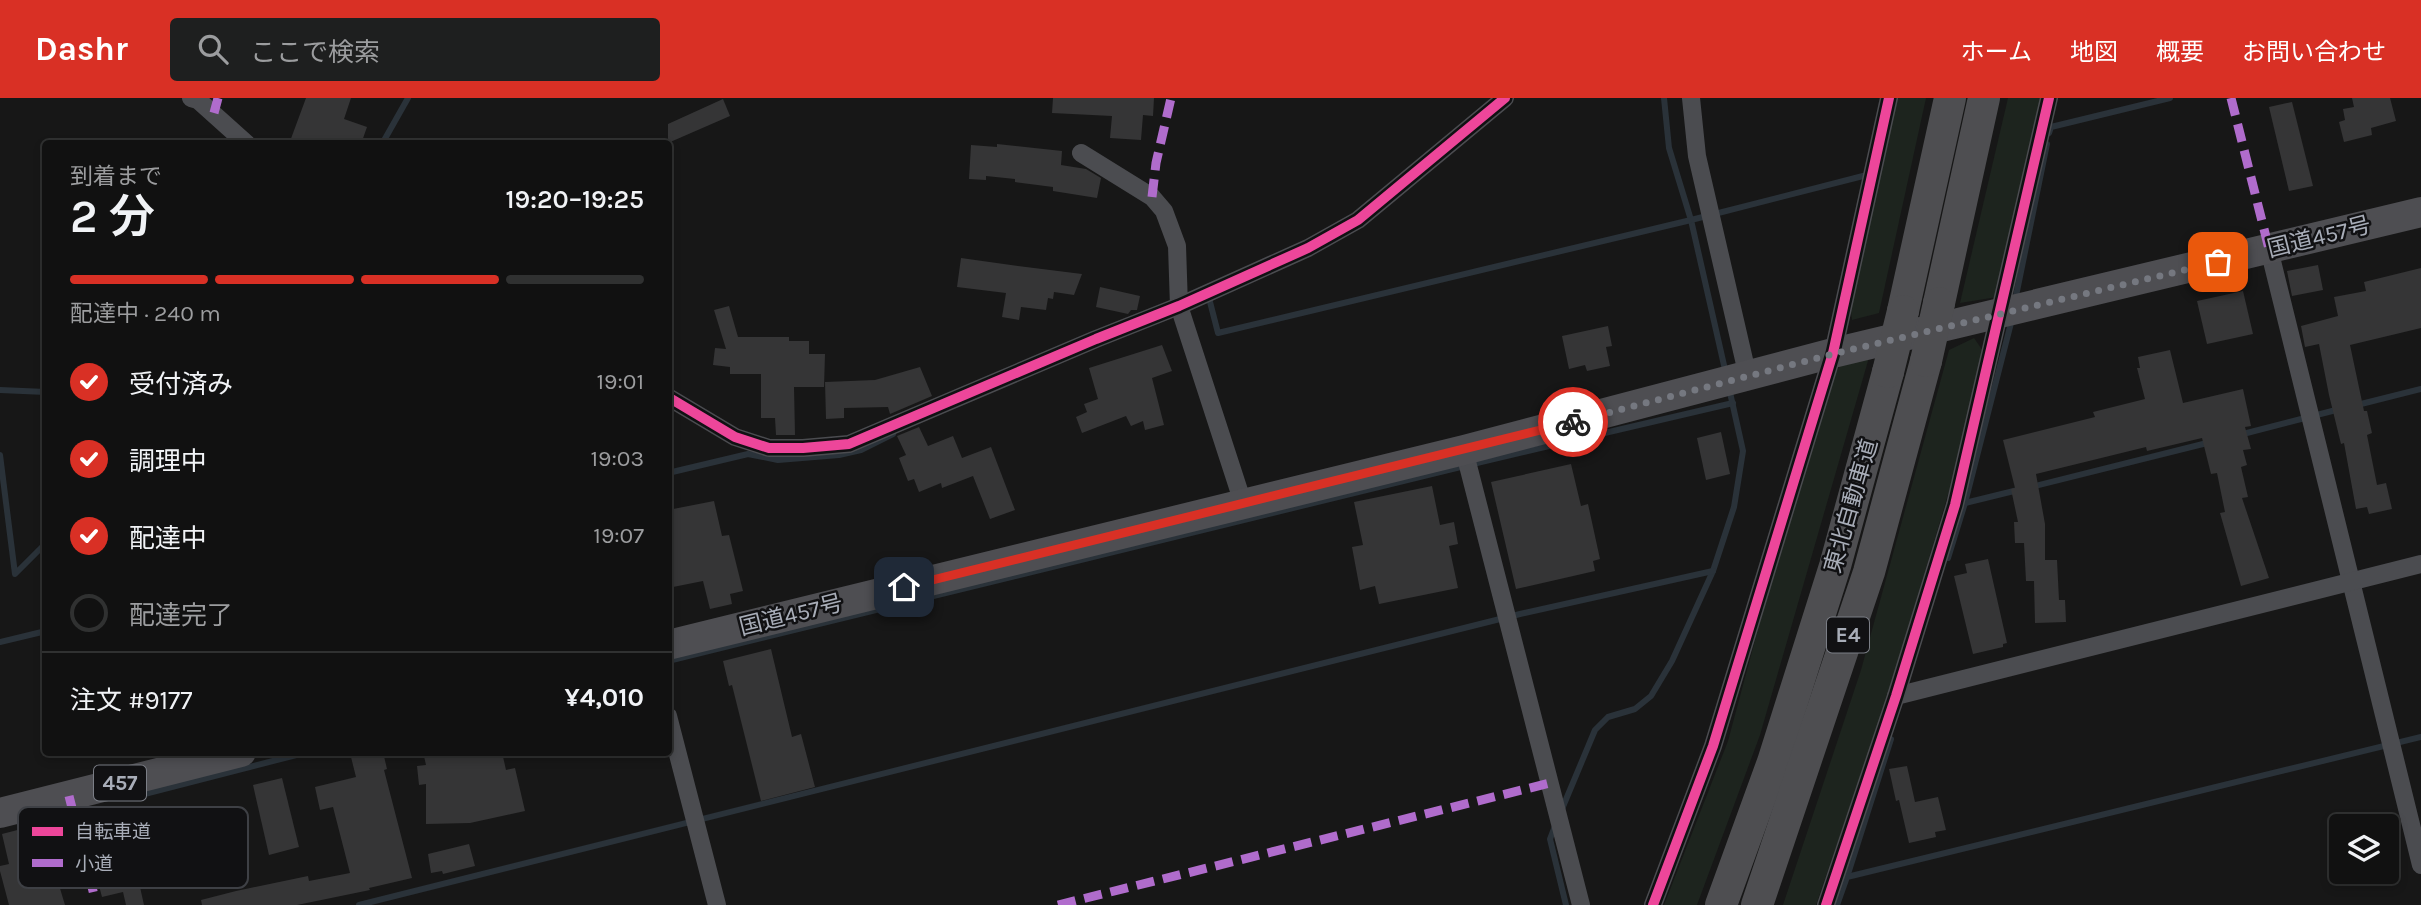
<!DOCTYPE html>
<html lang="ja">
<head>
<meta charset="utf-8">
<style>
  :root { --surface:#111; --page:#1e1f1f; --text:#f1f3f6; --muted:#9c9d9f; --line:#303131; --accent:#d93025 }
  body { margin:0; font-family:Karla,"Noto Sans JP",sans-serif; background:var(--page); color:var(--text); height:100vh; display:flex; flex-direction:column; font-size:26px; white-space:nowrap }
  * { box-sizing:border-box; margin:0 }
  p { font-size:23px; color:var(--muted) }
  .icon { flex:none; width:38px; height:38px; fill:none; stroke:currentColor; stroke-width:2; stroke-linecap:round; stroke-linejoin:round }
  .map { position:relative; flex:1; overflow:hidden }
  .details { position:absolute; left:42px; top:42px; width:630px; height:616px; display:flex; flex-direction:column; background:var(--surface); border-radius:7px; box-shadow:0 4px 10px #0003,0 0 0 2px var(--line) }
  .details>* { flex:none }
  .fabs { position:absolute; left:2329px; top:716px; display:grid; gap:14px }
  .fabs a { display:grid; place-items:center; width:70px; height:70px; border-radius:7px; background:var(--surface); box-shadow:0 4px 10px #0003,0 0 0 2px var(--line); font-size:35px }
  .pin { position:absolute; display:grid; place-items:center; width:60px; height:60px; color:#fff; margin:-30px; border-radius:14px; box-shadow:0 4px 10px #0006 }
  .courier { position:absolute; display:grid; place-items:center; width:70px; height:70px; margin:-35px; border:5px solid #d93025; border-radius:50%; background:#fff; color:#222; box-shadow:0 2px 9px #0007 }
  .headline em { font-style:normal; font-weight:600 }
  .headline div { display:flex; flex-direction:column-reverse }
  .headline { display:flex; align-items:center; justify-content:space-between; height:119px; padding:0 28px }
  h1 { font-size:46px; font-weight:600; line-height:52px }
  .bar { display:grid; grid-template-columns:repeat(4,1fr); gap:10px 7px; align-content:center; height:84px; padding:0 28px }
  .bar i { height:9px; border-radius:5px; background:var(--line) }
  .bar .active { background:var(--accent) }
  .bar p { grid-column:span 4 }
  .line { display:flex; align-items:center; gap:18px; padding:0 28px; border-top:2px solid var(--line) }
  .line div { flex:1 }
  ol { padding:0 28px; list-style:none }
  li { display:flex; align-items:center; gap:21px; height:77px }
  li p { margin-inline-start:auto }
  li .icon { padding:7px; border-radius:50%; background:var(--accent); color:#fff; stroke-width:4 }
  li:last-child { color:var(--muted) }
  li i { width:38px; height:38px; border:4px solid var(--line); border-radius:50% }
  header { display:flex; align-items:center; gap:42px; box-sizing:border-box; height:98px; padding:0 35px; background:var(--accent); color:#fff }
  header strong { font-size:33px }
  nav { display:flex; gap:38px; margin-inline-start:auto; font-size:24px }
  .search { width:490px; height:63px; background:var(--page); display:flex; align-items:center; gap:18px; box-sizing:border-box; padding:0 24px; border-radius:7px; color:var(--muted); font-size:26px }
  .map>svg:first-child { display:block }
  .green { fill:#1d241e }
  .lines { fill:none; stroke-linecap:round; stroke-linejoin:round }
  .stream { stroke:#2a3239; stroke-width:6 }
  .building { fill:#353536 }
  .minor { stroke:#4b4c50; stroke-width:18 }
  .trunk { stroke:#4e4e52; stroke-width:30 }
  .motorway { stroke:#4e4e51; stroke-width:32 }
  .motorway-bridge { stroke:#4e4e51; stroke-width:32 }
  .quiet { stroke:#b06ccc; stroke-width:9; stroke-dasharray:18 9; stroke-linecap:butt }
  .cycleway-casing { stroke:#111113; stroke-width:15 }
  .cycleway { stroke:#ed469a; stroke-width:10 }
  .done { stroke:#757880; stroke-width:7; stroke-dasharray:0 12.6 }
  .route { stroke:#d93025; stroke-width:9 }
  .labels { text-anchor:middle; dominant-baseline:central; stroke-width:5; stroke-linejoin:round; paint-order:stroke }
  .shield { fill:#111113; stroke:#7b7e86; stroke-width:2 }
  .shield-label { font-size:21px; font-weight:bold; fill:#a8adb8 }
  .street-label { font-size:23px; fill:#a8adb8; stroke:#111113 }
  .key { fill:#111113; stroke:#3e4045; stroke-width:2 }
  .key-label { font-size:19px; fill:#a8adb8 }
</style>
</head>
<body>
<header>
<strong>Dashr</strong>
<div class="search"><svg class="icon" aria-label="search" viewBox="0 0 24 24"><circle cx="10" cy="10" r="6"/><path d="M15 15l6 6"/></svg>ここで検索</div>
<nav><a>ホーム</a><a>地図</a><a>概要</a><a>お問い合わせ</a></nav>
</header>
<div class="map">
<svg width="2421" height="807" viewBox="0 0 2421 807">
  <rect width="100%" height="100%" fill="#171717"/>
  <g class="green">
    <path d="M 1895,0 L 1926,0 L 1879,215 L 1852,222 L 1850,207 Z"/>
    <path d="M 2008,0 L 2042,0 L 1997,199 L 1960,205 Z"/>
    <path d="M 1974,240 L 1985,256 L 1952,383 L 1887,601 L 1816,807 L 1783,807 L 1861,572 L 1949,252 Z"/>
    <path d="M 1870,256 L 1760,637 L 1697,807 L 1664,807 L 1728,643 L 1822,293 L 1840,268 Z"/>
  </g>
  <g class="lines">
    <g class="stream">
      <path d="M 1664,0 L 1669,50 L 1691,122 L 1726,276"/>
      <path d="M 2049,35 L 2051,29 L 2170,0"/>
      <path d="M 382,46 L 408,0"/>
      <path d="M 1205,202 L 1209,200 L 1218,235 L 1691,122 L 1863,78"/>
      <path d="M 2015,203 L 2047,46"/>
      <path d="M 0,292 L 46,294"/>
      <path d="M 2357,307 L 2421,291"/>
      <path d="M 2239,337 L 2340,311"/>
      <path d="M 0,357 L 15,476 L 42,449 L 46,449"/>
      <path d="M 668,375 L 748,356 L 778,362 L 839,357 L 861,352 L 893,336"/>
      <path d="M 2031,389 L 2211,344"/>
      <path d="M 1965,405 L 2018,392"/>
      <path d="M 1948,460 L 1965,405 L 2012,221"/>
      <path d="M 0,544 L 46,533"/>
      <path d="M 668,563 L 1481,364 L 1733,305"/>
      <path d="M 129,700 L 308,654"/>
      <path d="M 1562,711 L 1595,632 L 1608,619 L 1635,611 L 1651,598 L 1672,563 L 1713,473 L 1734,409 L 1743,353 L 1729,290"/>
      <path d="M 1555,728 L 1550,741 L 1566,807"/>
      <path d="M 1847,779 L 1891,641"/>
      <path d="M 359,807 L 1520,516 L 1713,473"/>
      <path d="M 1837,807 L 1847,779 L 2421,639"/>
    </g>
  </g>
  <g class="building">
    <path d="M 306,0 L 351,0 L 344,21 L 367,29 L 361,46 L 289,46 Z"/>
    <path d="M 1053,0 L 1154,0 L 1153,18 L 1143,17 L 1141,42 L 1110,40 L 1112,18 L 1052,15 Z"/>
    <path d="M 2352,0 L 2390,0 L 2396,23 L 2371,30 L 2372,37 L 2344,44 L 2339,24 L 2345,22 L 2343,11 L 2354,9 Z"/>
    <path d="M 723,1 L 730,18 L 668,45 L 668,26 Z"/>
    <path d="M 2292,4 L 2313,88 L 2289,93 L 2269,9 Z"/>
    <path d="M 997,46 L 1062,53 L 1061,67 L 1086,71 L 1101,80 L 1097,100 L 1053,93 L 1053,89 L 1015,84 L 1015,81 L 986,78 L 986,82 L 969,81 L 971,47 L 997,49 Z"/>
    <path d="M 961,160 L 1018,168 L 1082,176 L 1074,197 L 1054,194 L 1053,201 L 1048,200 L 1046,212 L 1021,209 L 1019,222 L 1002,219 L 1006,195 L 957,189 Z"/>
    <path d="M 2318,167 L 2323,192 L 2292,198 L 2287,173 Z"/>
    <path d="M 2421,170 L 2421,230 L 2350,247 L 2364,313 L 2367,313 L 2372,335 L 2367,337 L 2377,387 L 2386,385 L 2392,411 L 2369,416 L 2367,409 L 2356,411 L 2344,345 L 2341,346 L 2329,297 L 2319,246 L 2305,249 L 2301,228 L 2338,218 L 2334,199 L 2366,193 L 2364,184 Z"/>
    <path d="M 1100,189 L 1140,198 L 1137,212 L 1131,212 L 1128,216 L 1096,209 Z"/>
    <path d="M 2243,193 L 2253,236 L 2207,246 L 2197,203 Z"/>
    <path d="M 729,208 L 738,239 L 789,239 L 789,243 L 809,243 L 809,256 L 825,256 L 824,289 L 794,289 L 795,337 L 776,337 L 775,320 L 761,320 L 761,276 L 730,276 L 730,269 L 713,267 L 715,250 L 726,251 L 714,212 Z"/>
    <path d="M 1608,228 L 1612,248 L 1606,249 L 1610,268 L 1587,273 L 1585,267 L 1569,271 L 1562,238 Z"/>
    <path d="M 1162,247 L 1172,273 L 1152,280 L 1164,327 L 1145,332 L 1143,323 L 1131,328 L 1126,318 L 1082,335 L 1076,319 L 1087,314 L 1084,306 L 1098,301 L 1089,270 Z"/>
    <path d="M 2170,252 L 2183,305 L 2243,291 L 2251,328 L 2245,329 L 2251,351 L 2243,352 L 2247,367 L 2241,369 L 2248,399 L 2242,400 L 2269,480 L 2241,488 L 2220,415 L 2225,414 L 2217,375 L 2211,376 L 2202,340 L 2147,353 L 2146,349 L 2036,376 L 2045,426 L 2045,462 L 2057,462 L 2059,502 L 2065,502 L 2066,524 L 2035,525 L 2034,483 L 2026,483 L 2024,445 L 2015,445 L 2014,424 L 2018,424 L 2011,391 L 2015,390 L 2003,342 L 2095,319 L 2093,314 L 2145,301 L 2137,270 L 2140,270 L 2138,259 Z"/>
    <path d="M 920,269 L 932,298 L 890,316 L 888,309 L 844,310 L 844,320 L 826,321 L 825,284 L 875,282 Z"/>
    <path d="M 919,329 L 928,348 L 953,338 L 962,360 L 991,349 L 1015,412 L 990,421 L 973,378 L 942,390 L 941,385 L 919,394 L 914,381 L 908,383 L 899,360 L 906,357 L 897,338 Z"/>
    <path d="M 1721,334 L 1730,376 L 1706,382 L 1697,340 Z"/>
    <path d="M 1571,366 L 1581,408 L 1588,406 L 1600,461 L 1593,463 L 1595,473 L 1516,491 L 1491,384 Z"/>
    <path d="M 1432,388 L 1440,427 L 1454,424 L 1458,446 L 1449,448 L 1458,490 L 1379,506 L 1375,488 L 1360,492 L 1352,449 L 1363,447 L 1354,404 Z"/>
    <path d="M 714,403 L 722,438 L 729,437 L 743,493 L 730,496 L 732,506 L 710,511 L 703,483 L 668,490 L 668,412 Z"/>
    <path d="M 1988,461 L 2007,545 L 2003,546 L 2003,549 L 1973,556 L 1954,478 L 1967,475 L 1965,466 Z"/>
    <path d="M 771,551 L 792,639 L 801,636 L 815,689 L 761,703 L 732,587 L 729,588 L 723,563 Z"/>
    <path d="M 371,654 L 383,654 L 387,671 L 384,672 L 412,780 L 369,790 L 370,792 L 297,807 L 202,807 L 201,802 L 236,793 L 308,778 L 309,783 L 350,775 L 333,709 L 320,712 L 315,689 L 356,679 L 351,659 Z"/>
    <path d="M 423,654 L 502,654 L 506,672 L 515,670 L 525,713 L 470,725 L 426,726 L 426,686 L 419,687 L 417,668 L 426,667 Z"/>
    <path d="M 1907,668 L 1915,704 L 1938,699 L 1946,732 L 1935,734 L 1936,739 L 1909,745 L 1899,702 L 1896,703 L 1889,671 Z"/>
    <path d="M 282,680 L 299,749 L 269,757 L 253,687 Z"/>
    <path d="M 127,713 L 143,788 L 140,789 L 144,807 L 126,807 L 123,794 L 102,799 L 98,784 L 103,783 L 98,759 L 105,757 L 96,720 Z"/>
    <path d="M 56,722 L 62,742 L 65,772 L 55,774 L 65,807 L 9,807 L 0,773 L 0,768 L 9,766 L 2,736 Z"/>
    <path d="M 469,746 L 475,768 L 443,776 L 442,773 L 431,775 L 428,756 Z"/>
  </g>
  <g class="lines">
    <g class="minor">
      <path d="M 191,0 L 198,2 L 247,46"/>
      <path d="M 1691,0 L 1697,58 L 1748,279"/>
      <path d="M 1081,55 L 1152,99 L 1164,113 L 1177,148 L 1179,208 L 1243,405"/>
      <path d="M 2269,151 L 2421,767"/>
      <path d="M 668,299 L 735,339 L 769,350 L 803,350 L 849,346 L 1096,241 L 1179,208 L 1308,150 L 1358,122 L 1505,0"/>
      <path d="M 1464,352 L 1581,807"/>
      <path d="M 1896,598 L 2421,466"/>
      <path d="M 668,618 L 717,807"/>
      <path d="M 1653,807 L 1713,648 L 1833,255 L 1889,0"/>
      <path d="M 1826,807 L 1896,598 L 1955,407 L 2049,0"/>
    </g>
    <g class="trunk">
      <path d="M 668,547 L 1464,352 L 1833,255 L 2421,114"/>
      <path d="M 0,715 L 241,654"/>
    </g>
    <g class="motorway">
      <path d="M 1939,205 L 1984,0"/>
      <path d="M 1903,213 L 1950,0"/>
      <path d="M 1721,807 L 1773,664 L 1835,468 L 1888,274"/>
      <path d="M 1757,807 L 1869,474 L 1926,263"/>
    </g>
    <g class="motorway-bridge">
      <path d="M 1926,263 L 1939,205"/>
      <path d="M 1888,274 L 1903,213"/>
    </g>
    <g class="quiet">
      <path d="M 2231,0 L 2269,151"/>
      <path d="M 214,15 L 218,0"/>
      <path d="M 1152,99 L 1156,65 L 1171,0"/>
      <path d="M 69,698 L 94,797"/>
      <path d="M 1058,807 L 1550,685"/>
    </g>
    <g class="cycleway-casing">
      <g id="cycleway">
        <path d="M 668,299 L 735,339 L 769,350 L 803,350 L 849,346 L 1096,241 L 1179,208 L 1308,150 L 1358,122 L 1505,0"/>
        <path d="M 1653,807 L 1713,648 L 1833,255 L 1889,0"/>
        <path d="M 1826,807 L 1896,598 L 1955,407 L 2049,0"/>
      </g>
    </g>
    <use href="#cycleway" class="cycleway"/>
  </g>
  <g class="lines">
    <path class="done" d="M 1573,324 L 1833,256 L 2218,164"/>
    <path class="route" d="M 904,489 L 1573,324"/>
  </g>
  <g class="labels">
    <g class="shield">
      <rect x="1827" y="519.5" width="42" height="35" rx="5"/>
      <rect x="94" y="667.5" width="52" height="35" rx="5"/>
    </g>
    <g class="shield-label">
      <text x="1848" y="537">E4</text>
      <text x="120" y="685">457</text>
    </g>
    <g class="street-label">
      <text transform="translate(2319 139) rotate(-14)">国道457号</text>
      <text transform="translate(1851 408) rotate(-74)">東北自動車道</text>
      <text transform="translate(791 517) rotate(-14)">国道457号</text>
    </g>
  </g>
  <rect x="18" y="709" width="230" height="81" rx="10" class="key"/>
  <rect x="32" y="729" width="31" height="9" fill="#ed469a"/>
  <rect x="32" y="761" width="31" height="8" fill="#b06ccc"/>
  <g class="key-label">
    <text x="75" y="740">自転車道</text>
    <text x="75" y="772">小道</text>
  </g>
</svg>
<div class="fabs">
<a><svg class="icon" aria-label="layers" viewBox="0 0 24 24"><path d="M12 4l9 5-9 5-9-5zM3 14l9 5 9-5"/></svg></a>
</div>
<div class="pin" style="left:2218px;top:164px;background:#ea580c"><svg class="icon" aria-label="bag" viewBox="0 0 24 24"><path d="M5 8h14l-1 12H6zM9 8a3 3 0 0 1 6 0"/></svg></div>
<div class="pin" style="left:904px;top:489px;background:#1f2937"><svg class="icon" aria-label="home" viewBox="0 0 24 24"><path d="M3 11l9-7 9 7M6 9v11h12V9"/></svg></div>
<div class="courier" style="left:1573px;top:324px"><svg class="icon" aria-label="bike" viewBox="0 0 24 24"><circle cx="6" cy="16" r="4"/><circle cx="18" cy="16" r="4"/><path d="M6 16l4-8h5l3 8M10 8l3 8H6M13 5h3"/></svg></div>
<section class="details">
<div class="headline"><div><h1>2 分</h1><p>到着まで</p></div><em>19:20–19:25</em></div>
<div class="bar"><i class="active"></i><i class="active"></i><i class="active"></i><i></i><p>配達中 · 240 m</p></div>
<ol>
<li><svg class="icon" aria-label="check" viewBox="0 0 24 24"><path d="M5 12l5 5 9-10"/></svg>受付済み<p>19:01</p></li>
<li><svg class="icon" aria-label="check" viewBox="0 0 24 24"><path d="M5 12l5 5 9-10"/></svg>調理中<p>19:03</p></li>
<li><svg class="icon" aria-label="check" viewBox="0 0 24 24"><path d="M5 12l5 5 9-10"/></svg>配達中<p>19:07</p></li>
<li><i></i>配達完了</li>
</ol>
<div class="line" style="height:91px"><div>注文 #9177</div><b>¥4,010</b></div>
</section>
</div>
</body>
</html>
